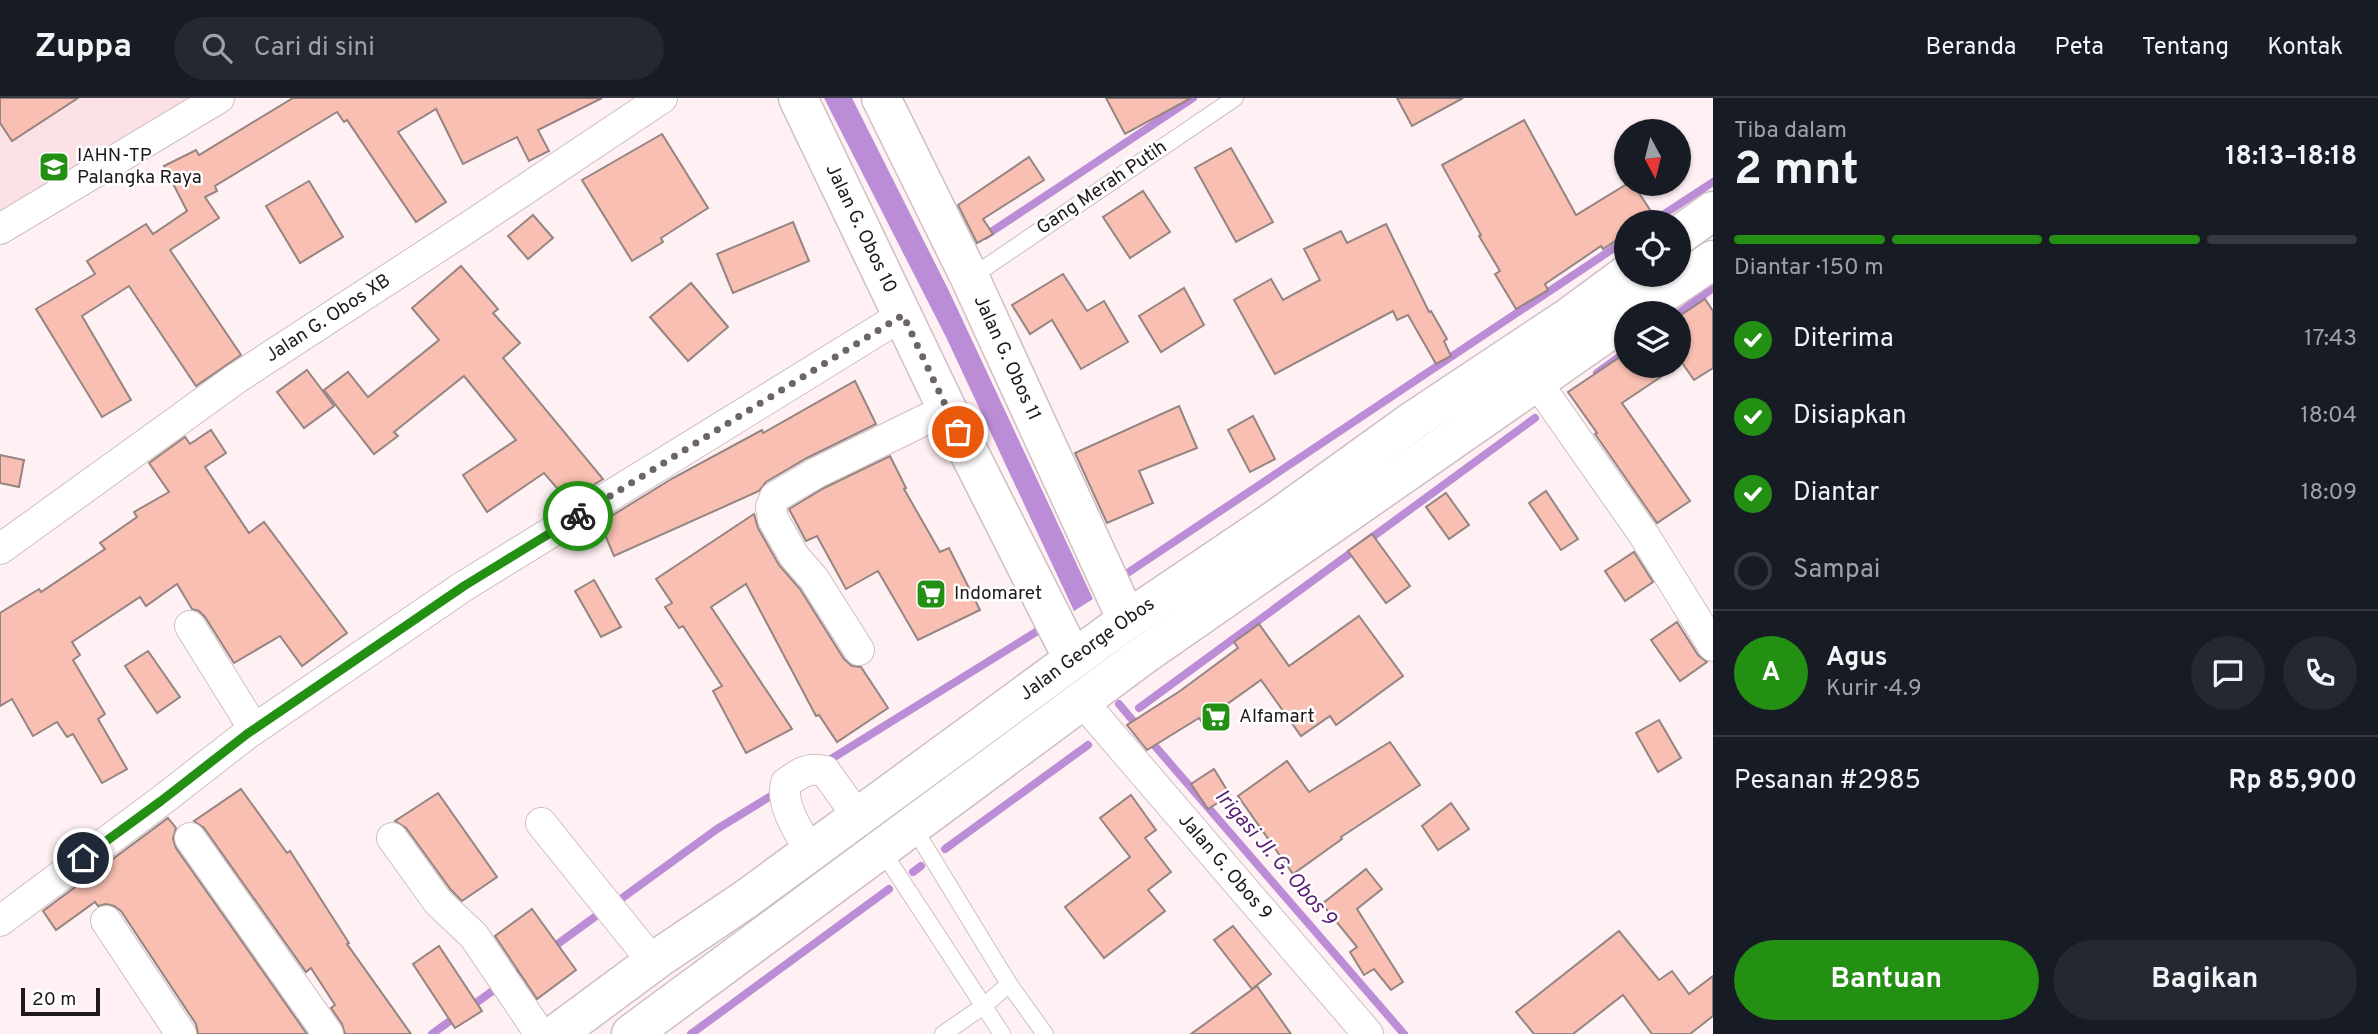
<!DOCTYPE html>
<html lang="id">
<head>
<meta charset="utf-8">
<style>
  :root { --surface:#171b24; --page:#242831; --text:#f1f3f6; --muted:#9ea1a6; --line:#363941; --accent:#238f13 }
  body { margin:0; font-family:Overpass,sans-serif; background:var(--page); color:var(--text); height:100vh; display:flex; flex-direction:column; font-size:26px; white-space:nowrap }
  * { box-sizing:border-box; margin:0 }
  p { font-size:23px; color:var(--muted) }
  .icon { flex:none; width:38px; height:38px; fill:none; stroke:currentColor; stroke-width:2; stroke-linecap:round; stroke-linejoin:round }
  .map { position:relative; flex:1; overflow:hidden }
  .side { display:flex; flex-direction:column; background:var(--surface); width:665px }
  .side>* { flex:none }
  .needle { width:46px; rotate:173deg }
  .fabs { position:absolute; left:1614px; top:21px; display:grid; gap:14px }
  .fabs a { display:grid; place-items:center; width:77px; height:77px; border-radius:50%; background:var(--surface); box-shadow:0 2px 5px #0004; font-size:35px }
  .scale { position:absolute; left:21px; bottom:18px; width:79px; box-sizing:border-box; padding-left:7px; border:4px solid #1f191a; border-top:0; font-size:19px; line-height:24px; white-space:nowrap; color:#1f191a; -webkit-text-stroke:5px #fff; paint-order:stroke }
  .pin { position:absolute; display:grid; place-items:center; width:60px; height:60px; color:#fff; margin:-30px; border:4px solid #fff; border-radius:50%; box-shadow:0 2px 7px #0007 }
  .courier { position:absolute; display:grid; place-items:center; width:70px; height:70px; margin:-35px; border:5px solid #238f13; border-radius:50%; background:#fff; color:#222; box-shadow:0 2px 9px #0007 }
  .summary em { font-style:normal; font-weight:700 }
  .summary div { display:flex; flex-direction:column-reverse }
  .summary { display:flex; align-items:center; justify-content:space-between; height:119px; padding:0 21px }
  h1 { font-size:46px; font-weight:700; line-height:52px }
  .bar { display:grid; grid-template-columns:repeat(4,1fr); gap:10px 7px; align-content:center; height:84px; padding:0 21px }
  .bar i { height:9px; border-radius:5px; background:var(--line) }
  .bar .selected { background:var(--accent) }
  .bar p { grid-column:span 4 }
  .line { display:flex; align-items:center; gap:18px; padding:0 21px; border-top:2px solid var(--line) }
  .line div { flex:1 }
  .round { display:grid; place-items:center; flex:none; width:74px; height:74px; border-radius:37px; background:var(--page) }
  ol { padding:0 21px; list-style:none }
  li { display:flex; align-items:center; gap:21px; height:77px }
  li p { margin-inline-start:auto }
  li .icon { padding:7px; border-radius:50%; background:var(--accent); color:#fff; stroke-width:4 }
  li:last-child { color:var(--muted) }
  li i { width:38px; height:38px; border:4px solid var(--line); border-radius:50% }
  .primary-button { display:flex; gap:14px; margin-top:auto; padding:14px 21px }
  .primary-button a { flex:1; height:80px; border-radius:42px; background:var(--accent); color:#fff; font-size:28px; font-weight:700; line-height:80px; text-align:center }
  .primary-button a+a { background:var(--page); color:var(--text) }
  header { display:flex; align-items:center; gap:42px; box-sizing:border-box; height:98px; padding:0 35px; background:var(--surface); border-bottom:2px solid var(--line) }
  header strong { font-size:33px }
  nav { display:flex; gap:38px; margin-inline-start:auto; font-size:24px }
  .search { width:490px; height:63px; background:var(--page); display:flex; align-items:center; gap:18px; box-sizing:border-box; padding:0 24px; border-radius:38px; color:var(--muted); font-size:26px }
  main { display:flex; flex:1; min-height:0 }
  .map>svg:first-child { display:block }
  .built { fill:#fbe1e5 }
  .water { fill:#bb8dd7 }
  .lines { fill:none; stroke-linecap:round; stroke-linejoin:round }
  .stream { stroke:#bb8dd7; stroke-width:8 }
  .building { fill:#f8bfb2; stroke:#948582; stroke-width:2 }
  .lane-casing { stroke:#cfbfc2; stroke-width:18 }
  .street-casing { stroke:#cfbfc2; stroke-width:32 }
  .secondary-casing { stroke:#cfbfc2; stroke-width:41 }
  .primary-casing { stroke:#cfbfc2; stroke-width:41 }
  .lane { stroke:#fff; stroke-width:16 }
  .street { stroke:#fff; stroke-width:30 }
  .secondary { stroke:#fff; stroke-width:38 }
  .primary { stroke:#fff; stroke-width:38 }
  .done { stroke:#6d6466; stroke-width:7; stroke-dasharray:0 12.6 }
  .route { stroke:#238f13; stroke-width:9 }
  .labels { text-anchor:middle; dominant-baseline:central; stroke-width:5; stroke-linejoin:round; paint-order:stroke }
  .poi-label { font-size:19px; fill:#1f191a; stroke:#fff; text-anchor:start }
  .street-label { font-size:19px; fill:#1f191a; stroke:#fff }
  .water-label { font-size:21px; font-style:italic; fill:#5b2178; stroke:#fff }
</style>
</head>
<body>
<header>
<strong>Zuppa</strong>
<div class="search"><svg class="icon" aria-label="search" viewBox="0 0 24 24"><circle cx="10" cy="10" r="6"/><path d="M15 15l6 6"/></svg>Cari di sini</div>
<nav><a>Beranda</a><a>Peta</a><a>Tentang</a><a>Kontak</a></nav>
</header>
<main>
<div class="map">
<svg width="1713" height="936" viewBox="0 0 1713 936">
  <rect width="100%" height="100%" fill="#fef0f3"/>
  <path class="built" d="M 0,0 L 218,0 L 0,138 Z"/>
  <path class="water" d="M 824,0 L 852,0 L 949,193 L 1093,501 L 1074,513 L 946,239 Z"/>
  <g class="lines">
    <g class="stream">
      <path d="M 1652,124 L 1713,84"/>
      <path d="M 985,138 L 1193,0"/>
      <path d="M 1678,216 L 1713,190"/>
      <path d="M 1597,275 L 1626,254"/>
      <path d="M 1120,480 L 1626,142"/>
      <path d="M 1119,606 L 1140,631"/>
      <path d="M 1139,610 L 1535,320"/>
      <path d="M 1148,640 L 1404,936"/>
      <path d="M 823,666 L 1044,529"/>
      <path d="M 945,751 L 1088,647"/>
      <path d="M 913,774 L 921,768"/>
      <path d="M 614,806 L 717,731 L 779,693"/>
      <path d="M 548,853 L 603,813"/>
      <path d="M 469,910 L 527,868"/>
      <path d="M 432,936 L 458,917"/>
      <path d="M 691,936 L 889,791"/>
    </g>
  </g>
  <g class="building">
    <path d="M 0,0 L 78,0 L 12,43 L 0,25 Z"/>
    <path d="M 293,0 L 602,0 L 538,32 L 549,53 L 529,63 L 517,39 L 463,66 L 436,11 L 398,34 L 446,104 L 416,124 L 347,22 L 344,24 L 337,14 L 215,88 L 217,93 L 205,99 L 219,120 L 170,152 L 241,257 L 196,288 L 129,188 L 82,218 L 131,302 L 102,319 L 36,211 L 95,176 L 87,163 L 146,126 L 153,136 L 187,113 L 164,68 L 196,52 L 199,57 Z"/>
    <path d="M 1106,0 L 1191,0 L 1125,36 Z"/>
    <path d="M 1397,0 L 1463,0 L 1412,28 Z"/>
    <path d="M 1524,22 L 1576,117 L 1627,86 L 1633,86 L 1658,124 L 1626,124 L 1626,136 L 1603,151 L 1601,148 L 1545,186 L 1548,192 L 1516,211 L 1495,176 L 1500,173 L 1479,138 L 1481,137 L 1442,67 Z"/>
    <path d="M 662,36 L 708,110 L 661,140 L 663,144 L 632,163 L 582,82 Z"/>
    <path d="M 1231,50 L 1273,124 L 1236,144 L 1195,70 Z"/>
    <path d="M 1029,59 L 1044,82 L 983,121 L 993,136 L 977,145 L 958,107 Z"/>
    <path d="M 309,83 L 343,139 L 300,165 L 266,108 Z"/>
    <path d="M 1143,93 L 1170,134 L 1130,160 L 1103,119 Z"/>
    <path d="M 533,117 L 553,140 L 528,161 L 508,138 Z"/>
    <path d="M 793,124 L 809,163 L 733,195 L 717,156 Z"/>
    <path d="M 1386,126 L 1429,214 L 1431,213 L 1447,241 L 1444,243 L 1451,258 L 1436,266 L 1408,217 L 1397,222 L 1393,213 L 1275,276 L 1234,202 L 1271,181 L 1283,202 L 1320,182 L 1304,151 L 1341,133 L 1347,145 Z"/>
    <path d="M 461,168 L 498,211 L 493,215 L 520,245 L 503,260 L 603,381 L 568,403 L 544,375 L 487,414 L 463,377 L 516,342 L 464,278 L 394,334 L 398,338 L 374,356 L 324,292 L 348,274 L 368,299 L 439,242 L 412,210 Z"/>
    <path d="M 1063,176 L 1087,213 L 1104,203 L 1128,244 L 1081,271 L 1052,222 L 1030,236 L 1012,207 Z"/>
    <path d="M 691,185 L 728,229 L 688,263 L 650,219 Z"/>
    <path d="M 1184,190 L 1204,227 L 1161,254 L 1139,218 Z"/>
    <path d="M 1705,201 L 1713,213 L 1713,270 L 1694,282 L 1678,259 L 1678,219 Z"/>
    <path d="M 1626,255 L 1626,268 L 1677,268 L 1622,305 L 1690,403 L 1657,425 L 1595,336 L 1597,335 L 1568,294 Z"/>
    <path d="M 307,272 L 334,308 L 304,330 L 277,294 Z"/>
    <path d="M 855,283 L 876,326 L 807,360 L 766,384 L 759,393 L 614,458 L 600,425 L 673,380 L 762,332 L 763,335 Z"/>
    <path d="M 1179,308 L 1197,350 L 1139,373 L 1153,405 L 1107,425 L 1075,355 Z"/>
    <path d="M 1253,318 L 1275,361 L 1250,374 L 1228,332 Z"/>
    <path d="M 211,332 L 226,355 L 205,369 L 249,435 L 264,424 L 347,535 L 302,568 L 280,538 L 234,565 L 205,519 L 199,513 L 192,511 L 177,486 L 146,508 L 140,499 L 72,544 L 80,557 L 73,562 L 105,616 L 98,621 L 127,671 L 102,685 L 73,636 L 67,639 L 57,624 L 33,638 L 12,601 L 0,608 L 0,515 L 39,491 L 41,494 L 105,451 L 100,445 L 137,419 L 134,414 L 169,394 L 149,365 L 185,339 L 190,346 Z"/>
    <path d="M 0,357 L 24,362 L 19,389 L 0,385 Z"/>
    <path d="M 890,358 L 906,390 L 904,391 L 940,454 L 949,450 L 980,512 L 918,542 L 878,473 L 846,491 L 817,438 L 806,443 L 789,411 L 824,390 Z"/>
    <path d="M 1546,393 L 1578,441 L 1561,452 L 1529,405 Z"/>
    <path d="M 1446,395 L 1469,427 L 1449,441 L 1426,409 Z"/>
    <path d="M 754,416 L 758,430 L 779,467 L 800,491 L 844,561 L 852,568 L 861,569 L 888,610 L 837,644 L 819,617 L 816,618 L 746,486 L 711,509 L 792,631 L 746,655 L 713,593 L 722,588 L 683,528 L 679,530 L 665,509 L 672,505 L 656,481 Z"/>
    <path d="M 1372,436 L 1410,488 L 1386,505 L 1348,453 Z"/>
    <path d="M 1634,454 L 1653,484 L 1625,503 L 1605,473 Z"/>
    <path d="M 594,482 L 621,529 L 601,539 L 575,493 Z"/>
    <path d="M 1359,518 L 1403,578 L 1336,627 L 1330,618 L 1301,638 L 1261,582 L 1202,624 L 1199,620 L 1147,652 L 1127,627 L 1180,593 L 1238,550 L 1234,544 L 1259,526 L 1289,568 Z"/>
    <path d="M 1677,524 L 1698,557 L 1707,564 L 1680,583 L 1651,542 Z"/>
    <path d="M 148,553 L 180,599 L 157,615 L 125,568 Z"/>
    <path d="M 1659,622 L 1681,660 L 1658,674 L 1636,635 Z"/>
    <path d="M 1390,644 L 1420,687 L 1341,739 L 1342,741 L 1293,776 L 1238,698 L 1287,663 L 1309,694 Z"/>
    <path d="M 1214,671 L 1230,697 L 1208,711 L 1191,686 Z"/>
    <path d="M 241,691 L 287,755 L 290,753 L 349,845 L 347,846 L 411,936 L 345,936 L 342,926 L 331,910 L 335,907 L 311,870 L 306,874 L 204,730 L 194,723 Z"/>
    <path d="M 438,695 L 497,779 L 462,803 L 451,792 L 406,730 L 395,723 Z"/>
    <path d="M 1131,697 L 1156,732 L 1145,740 L 1171,774 L 1148,792 L 1165,813 L 1104,860 L 1065,809 L 1130,759 L 1100,720 Z"/>
    <path d="M 1451,705 L 1469,731 L 1438,752 L 1422,728 Z"/>
    <path d="M 168,720 L 176,730 L 173,741 L 176,750 L 307,936 L 198,936 L 196,926 L 121,813 L 114,808 L 106,806 L 98,808 L 95,804 L 56,832 L 43,813 Z"/>
    <path d="M 1366,771 L 1382,791 L 1357,811 L 1403,884 L 1391,892 L 1374,871 L 1364,877 L 1350,854 L 1357,849 L 1322,806 Z"/>
    <path d="M 532,811 L 576,872 L 537,901 L 495,838 Z"/>
    <path d="M 1233,828 L 1271,876 L 1252,891 L 1214,842 Z"/>
    <path d="M 1619,833 L 1659,882 L 1672,873 L 1689,896 L 1713,878 L 1713,918 L 1690,936 L 1652,936 L 1623,897 L 1573,936 L 1534,936 L 1516,914 Z"/>
    <path d="M 439,848 L 482,913 L 455,930 L 413,866 Z"/>
    <path d="M 1257,888 L 1291,936 L 1191,936 Z"/>
  </g>
  <g class="lines">
    <g class="lane-casing">
      <g id="lane">
        <path d="M 970,180 L 1235,0"/>
        <path d="M 912,727 L 1009,886 L 1045,936"/>
        <path d="M 881,751 L 1002,936"/>
        <path d="M 943,936 L 985,907 L 1009,886"/>
      </g>
    </g>
    <g class="street-casing">
      <g id="street">
        <path d="M 0,131 L 219,0"/>
        <path d="M 1536,283 L 1644,437 L 1713,548"/>
        <path id="s1" d="M 0,451 L 237,280 L 464,132 L 662,0"/>
        <path d="M 190,528 L 254,631"/>
        <path d="M 859,552 L 814,481 L 794,458 L 773,421 L 771,409 L 775,399 L 816,375 L 947,311"/>
        <path id="s2" d="M 1082,603 L 1368,936"/>
        <path d="M 541,725 L 653,864"/>
        <path d="M 190,740 L 328,936"/>
        <path d="M 392,740 L 438,804 L 474,838 L 540,936"/>
        <path d="M 810,754 C 800,734 780,708 786,685 C 800,675 807,669 825,673 L 858,719"/>
        <path d="M 0,823 L 161,703 L 247,636 L 464,488 L 903,217"/>
        <path d="M 106,823 L 181,936"/>
      </g>
    </g>
    <g class="secondary-casing">
      <g id="secondary">
        <path id="s3" d="M 798,0 L 947,311 L 1073,561"/>
        <path id="s4" d="M 881,0 L 970,180 L 1127,522"/>
      </g>
    </g>
    <g class="primary-casing">
      <g id="primary">
        <path d="M 1678,138 L 1713,113"/>
        <path d="M 1634,215 L 1713,162"/>
        <path id="s5" d="M 556,936 L 660,859 L 746,801 L 1127,522 L 1275,422 L 1414,322 L 1569,219 L 1626,177"/>
        <path d="M 631,936 L 1145,556 L 1626,221"/>
      </g>
    </g>
    <use href="#lane" class="lane"/>
    <use href="#street" class="street"/>
    <use href="#secondary" class="secondary"/>
    <use href="#primary" class="primary"/>
  </g>
  <g class="lines">
    <path class="done" d="M 578,418 L 903,217 L 958,334"/>
    <path class="route" d="M 83,760 L 161,703 L 247,636 L 464,488 L 578,418"/>
  </g>
  <defs>
    <g id="university-square" transform="scale(1.575)"><rect x="-9" y="-9" width="18" height="18" rx="4" fill="#238f13" stroke="#fff"/><path d="M0-5L7-2L0 1L-7-2ZM-4 1L0 2.5L4 1V4Q0 6-4 4Z" fill="#fff"/></g>
    <g id="supermarket-square" transform="scale(1.575)"><rect x="-9" y="-9" width="18" height="18" rx="4" fill="#238f13" stroke="#fff"/><path d="M-6-5.5h2.5l.6 2H6L4.5 2H-2.5L-4.4-4H-6ZM-1.5 3.2a1.3 1.3 0 1 0 .1 0ZM3 3.2a1.3 1.3 0 1 0 .1 0Z" fill="#fff"/></g>
  </defs>
  <g fill-rule="evenodd">
    <use href="#university-square" x="54" y="69"/>
    <use href="#supermarket-square" x="931" y="496"/>
    <use href="#supermarket-square" x="1216" y="619"/>
  </g>
  <g class="labels">
    <g class="poi-label">
      <text x="77" y="58">IAHN-TP<tspan x="77" dy="22">Palangka Raya</tspan></text>
      <text x="954" y="496">Indomaret</text>
      <text x="1239" y="619">Alfamart</text>
    </g>
    <g class="street-label">
      <text transform="translate(1102 90) rotate(-34)">Gang Merah Putih</text>
      <text stroke="none"><textPath href="#s3" startOffset="145">Jalan G. Obos 10</textPath></text>
      <text stroke="none"><textPath href="#s1" startOffset="401">Jalan G. Obos XB</textPath></text>
      <text stroke="none"><textPath href="#s4" startOffset="289">Jalan G. Obos 11</textPath></text>
      <text stroke="none"><textPath href="#s5" startOffset="656">Jalan George Obos</textPath></text>
      <text stroke="none"><textPath href="#s2" startOffset="219">Jalan G. Obos 9</textPath></text>
    </g>
    <g class="water-label">
      <text transform="translate(1275 760) rotate(49)">Irigasi Jl. G. Obos 9</text>
    </g>
  </g>
</svg>
<div class="fabs">
<a><svg class="needle" viewBox="-14 -14 28 28"><path d="M0-13l5 13h-10z" fill="#e53935"/><path d="M0 13l5-13h-10z" fill="#9ea1a6"/></svg></a>
<a><svg class="icon" aria-label="locate" viewBox="0 0 24 24"><circle cx="12" cy="12" r="6"/><path d="M12 2v4M12 18v4M2 12h4M18 12h4"/></svg></a>
<a><svg class="icon" aria-label="layers" viewBox="0 0 24 24"><path d="M12 4l9 5-9 5-9-5zM3 14l9 5 9-5"/></svg></a>
</div>
<div class="scale">20 m</div>
<div class="pin" style="left:958px;top:334px;background:#ea580c"><svg class="icon" aria-label="bag" viewBox="0 0 24 24"><path d="M5 8h14l-1 12H6zM9 8a3 3 0 0 1 6 0"/></svg></div>
<div class="pin" style="left:83px;top:760px;background:#1f2937"><svg class="icon" aria-label="home" viewBox="0 0 24 24"><path d="M3 11l9-7 9 7M6 9v11h12V9"/></svg></div>
<div class="courier" style="left:578px;top:418px"><svg class="icon" aria-label="bike" viewBox="0 0 24 24"><circle cx="6" cy="16" r="4"/><circle cx="18" cy="16" r="4"/><path d="M6 16l4-8h5l3 8M10 8l3 8H6M13 5h3"/></svg></div>
</div>
<section class="side">
<div class="summary"><div><h1>2 mnt</h1><p>Tiba dalam</p></div><em>18:13–18:18</em></div>
<div class="bar"><i class="selected"></i><i class="selected"></i><i class="selected"></i><i></i><p>Diantar · 150 m</p></div>
<ol>
<li><svg class="icon" aria-label="check" viewBox="0 0 24 24"><path d="M5 12l5 5 9-10"/></svg>Diterima<p>17:43</p></li>
<li><svg class="icon" aria-label="check" viewBox="0 0 24 24"><path d="M5 12l5 5 9-10"/></svg>Disiapkan<p>18:04</p></li>
<li><svg class="icon" aria-label="check" viewBox="0 0 24 24"><path d="M5 12l5 5 9-10"/></svg>Diantar<p>18:09</p></li>
<li><i></i>Sampai</li>
</ol>
<div class="line" style="height:126px"><b class="round" style="background:var(--accent);color:#fff">A</b><div><b>Agus</b><p>Kurir · 4.9</p></div><a class="round"><svg class="icon" aria-label="chat" viewBox="0 0 24 24"><path d="M4 5h16v11H9l-5 4z"/></svg></a><a class="round"><svg class="icon" aria-label="phone" viewBox="0 0 24 24"><path d="M5 4h4l2 5-3 2q2 4 5 5l2-3 5 2v4C11 20 4 13 5 4z"/></svg></a></div>
<div class="line" style="height:91px"><div>Pesanan #2985</div><b>Rp 85,900</b></div>
<div class="primary-button"><a>Bantuan</a><a>Bagikan</a></div>
</section>
</main>
</body>
</html>
